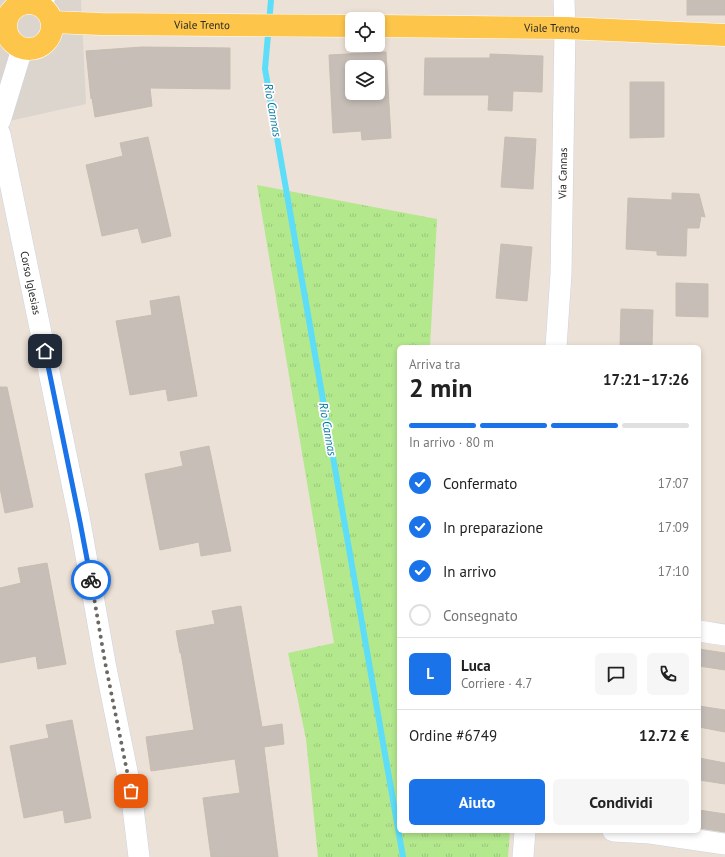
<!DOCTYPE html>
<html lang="it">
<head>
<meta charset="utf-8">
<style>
  :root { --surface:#fff; --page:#f6f6f6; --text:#222; --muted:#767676; --line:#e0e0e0; --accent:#1a73e8 }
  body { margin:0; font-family:"PT Sans",sans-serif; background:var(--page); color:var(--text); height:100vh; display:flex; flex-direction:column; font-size:15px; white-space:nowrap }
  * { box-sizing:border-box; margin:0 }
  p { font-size:13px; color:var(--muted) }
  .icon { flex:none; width:22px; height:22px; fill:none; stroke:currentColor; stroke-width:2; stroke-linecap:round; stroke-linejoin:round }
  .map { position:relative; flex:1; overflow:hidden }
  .side { position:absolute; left:397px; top:345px; width:304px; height:488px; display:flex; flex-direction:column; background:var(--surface); border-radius:6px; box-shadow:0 2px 6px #0003 }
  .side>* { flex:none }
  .tools { position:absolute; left:345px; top:12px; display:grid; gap:8px }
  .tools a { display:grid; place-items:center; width:40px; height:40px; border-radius:6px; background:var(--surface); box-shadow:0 2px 6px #0003; font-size:20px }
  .pin { position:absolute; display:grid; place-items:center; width:34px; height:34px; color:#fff; margin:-17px; border-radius:8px; box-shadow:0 2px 6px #0006 }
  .courier { position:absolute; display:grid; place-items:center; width:40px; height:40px; margin:-20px; border:3px solid #1a73e8; border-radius:50%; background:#fff; color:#222; box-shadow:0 1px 5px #0007 }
  .summary em { font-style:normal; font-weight:700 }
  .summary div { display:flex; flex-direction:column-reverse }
  .summary { display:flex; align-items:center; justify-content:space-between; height:68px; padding:0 12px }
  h1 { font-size:26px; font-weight:700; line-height:30px }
  .bar { display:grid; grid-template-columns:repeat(4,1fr); gap:6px 4px; align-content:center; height:48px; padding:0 12px }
  .bar i { height:5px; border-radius:3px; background:var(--line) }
  .bar .active { background:var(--accent) }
  .bar p { grid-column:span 4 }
  .line { display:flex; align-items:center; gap:10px; padding:0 12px; border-top:1px solid var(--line) }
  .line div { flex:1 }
  .round { display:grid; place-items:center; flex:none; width:42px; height:42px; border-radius:6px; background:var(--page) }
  ol { padding:0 12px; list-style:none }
  li { display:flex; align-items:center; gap:12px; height:44px }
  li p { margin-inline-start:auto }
  li .icon { padding:4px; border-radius:50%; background:var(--accent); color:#fff; stroke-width:4 }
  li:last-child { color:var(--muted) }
  li i { width:22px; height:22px; border:2px solid var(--line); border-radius:50% }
  .primary-button { display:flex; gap:8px; margin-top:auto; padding:8px 12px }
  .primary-button a { flex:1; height:46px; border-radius:6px; background:var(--accent); color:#fff; font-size:16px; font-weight:700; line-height:46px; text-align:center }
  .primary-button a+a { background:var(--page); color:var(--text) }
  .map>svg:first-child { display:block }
  .grass { fill:url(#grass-tufts) }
  .plaza { fill:#dbd5ce }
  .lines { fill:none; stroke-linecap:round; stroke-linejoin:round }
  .stream { stroke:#5eddf9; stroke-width:6 }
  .building { fill:#c6beb7; stroke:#c7bdb1; fill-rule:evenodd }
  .minor-casing { stroke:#ccd2e2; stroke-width:22 }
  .major-casing { stroke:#fff; stroke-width:23 }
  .minor { stroke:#fff; stroke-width:21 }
  .major { stroke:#fdc54a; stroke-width:22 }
  .done { stroke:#6c6864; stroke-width:4; stroke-dasharray:0 7.2 }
  .route { stroke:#1a73e8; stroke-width:5 }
  .labels { text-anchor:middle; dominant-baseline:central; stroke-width:3.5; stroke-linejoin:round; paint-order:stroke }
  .street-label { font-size:11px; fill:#272727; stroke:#fff }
  .water-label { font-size:12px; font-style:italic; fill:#0177a1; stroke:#fff }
</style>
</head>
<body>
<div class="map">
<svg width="725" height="857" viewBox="0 0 725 857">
  <defs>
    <pattern id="grass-tufts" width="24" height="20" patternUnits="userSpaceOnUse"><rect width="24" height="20" fill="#b3e88d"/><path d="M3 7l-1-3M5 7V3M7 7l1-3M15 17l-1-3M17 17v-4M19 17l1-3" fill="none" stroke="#9ac77a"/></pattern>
  </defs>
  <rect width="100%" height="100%" fill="#ece1d6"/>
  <path class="grass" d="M 257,185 L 437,219 L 430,347 L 399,347 L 399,831 L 510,831 L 508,857 L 318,857 L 306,739 L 288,653 L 334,643 Z"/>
  <path class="plaza" d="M 0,0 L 81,0 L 86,104 L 0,123 Z"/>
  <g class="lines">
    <path class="stream" d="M 271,0 L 265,69 L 403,857"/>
  </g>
  <g class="building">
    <rect x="687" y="0" width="38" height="15"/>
    <path d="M 142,47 L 230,48 L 230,89 L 150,88 L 152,106 L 95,117 L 92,98 L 91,99 L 86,51 Z"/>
    <path d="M 386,52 L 391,138 L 362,140 L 361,131 L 333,133 L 329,55 ZM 352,67 L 378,67 L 378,93 L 352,93 Z"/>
    <path d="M 490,54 L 543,56 L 542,92 L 513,91 L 512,111 L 488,110 L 489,95 L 424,95 L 425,58 L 490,58 Z"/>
    <path d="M 630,82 L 664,82 L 664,137 L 630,138 Z"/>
    <path d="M 148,137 L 171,236 L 142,243 L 138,228 L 102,236 L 86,165 L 123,156 L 120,143 Z"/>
    <path d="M 505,137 L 536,139 L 533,189 L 501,187 Z"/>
    <path d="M 672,193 L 699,194 L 705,217 L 701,216 L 699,228 L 687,228 L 686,256 L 657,255 L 657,251 L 626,249 L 628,198 L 672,200 Z"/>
    <path d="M 501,244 L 532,247 L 527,301 L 496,298 Z"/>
    <path d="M 676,283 L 708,284 L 708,317 L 676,316 Z"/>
    <path d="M 179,296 L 197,396 L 168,401 L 166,389 L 130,395 L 116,321 L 152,315 L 150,301 Z"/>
    <path d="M 621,309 L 653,310 L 652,347 L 620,347 Z"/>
    <path d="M 0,387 L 7,387 L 33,507 L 5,513 L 0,488 Z"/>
    <path d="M 209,446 L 231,551 L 201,556 L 199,542 L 160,550 L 145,474 L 183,466 L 180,452 Z"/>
    <path d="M 47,563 L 66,664 L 38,669 L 36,656 L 0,663 L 0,588 L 21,583 L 18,568 Z"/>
    <path d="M 241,606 L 262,727 L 282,724 L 284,744 L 264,747 L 278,857 L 211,857 L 203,798 L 240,793 L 235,759 L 151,771 L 146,737 L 194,730 L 181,653 L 180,653 L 176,631 L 215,624 L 212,611 Z"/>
    <path d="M 699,649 L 725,653 L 725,670 L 699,666 Z"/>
    <path d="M 699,706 L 725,710 L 725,732 L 699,727 Z"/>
    <path d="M 72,720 L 91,818 L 65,823 L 63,810 L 24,818 L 10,746 L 49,738 L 46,725 Z"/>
    <path d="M 699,758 L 725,763 L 725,784 L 699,780 Z"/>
    <path d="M 699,810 L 725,814 L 725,832 L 699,828 Z"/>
  </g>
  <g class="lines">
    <g class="minor-casing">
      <g id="minor">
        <path d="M 42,7 L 44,0"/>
        <path d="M 0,121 L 22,49"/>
        <path id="s1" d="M 0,134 L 80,522 L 105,663 L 131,791 L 139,857"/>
        <path id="s2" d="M 556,347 L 561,274 L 565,28 L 564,0"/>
        <path d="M 699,631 L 725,635"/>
        <path d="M 613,831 L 650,833 L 725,844"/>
        <path d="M 523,857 L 525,831"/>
      </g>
    </g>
    <g class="major-casing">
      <g id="major">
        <circle cx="29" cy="26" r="23"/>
        <path id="s3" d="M 52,22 L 101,24 L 352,26"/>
        <path id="s4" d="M 378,26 L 565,28 L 725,35"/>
      </g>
    </g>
    <use href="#minor" class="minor"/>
    <use href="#major" class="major"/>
  </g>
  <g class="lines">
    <path class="done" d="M 91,580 L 105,662 L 131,791"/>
    <path class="route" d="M 45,351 L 80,522 L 91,580"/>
  </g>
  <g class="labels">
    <g class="street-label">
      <text stroke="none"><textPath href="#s3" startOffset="150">Viale Trento</textPath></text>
      <text stroke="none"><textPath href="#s4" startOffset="174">Viale Trento</textPath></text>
      <text stroke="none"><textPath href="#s2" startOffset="174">Via Cannas</textPath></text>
      <text stroke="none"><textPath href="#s1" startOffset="152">Corso Iglesias</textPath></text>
    </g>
    <g class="water-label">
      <text transform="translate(273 110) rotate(80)">Rio Cannas</text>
      <text transform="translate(328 429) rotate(80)">Rio Cannas</text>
    </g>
  </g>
</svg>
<div class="tools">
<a><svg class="icon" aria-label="locate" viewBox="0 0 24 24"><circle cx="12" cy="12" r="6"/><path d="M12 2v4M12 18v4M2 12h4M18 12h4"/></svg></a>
<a><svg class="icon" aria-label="layers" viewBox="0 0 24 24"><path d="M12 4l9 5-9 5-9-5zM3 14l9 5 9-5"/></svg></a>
</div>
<div class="pin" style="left:131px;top:791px;background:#ea580c"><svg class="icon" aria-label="bag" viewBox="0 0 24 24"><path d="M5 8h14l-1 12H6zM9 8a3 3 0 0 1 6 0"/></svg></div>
<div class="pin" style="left:45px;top:351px;background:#1f2937"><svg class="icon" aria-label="home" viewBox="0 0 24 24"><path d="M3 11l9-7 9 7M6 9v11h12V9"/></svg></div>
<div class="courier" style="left:91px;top:580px"><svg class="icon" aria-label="bike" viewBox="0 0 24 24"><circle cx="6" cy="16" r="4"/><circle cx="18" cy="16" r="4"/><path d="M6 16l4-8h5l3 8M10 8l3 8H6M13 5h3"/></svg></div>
<section class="side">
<div class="summary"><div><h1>2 min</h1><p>Arriva tra</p></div><em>17:21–17:26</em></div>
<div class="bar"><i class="active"></i><i class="active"></i><i class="active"></i><i></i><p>In arrivo · 80 m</p></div>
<ol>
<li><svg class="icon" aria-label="check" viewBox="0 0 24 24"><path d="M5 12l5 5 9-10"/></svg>Confermato<p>17:07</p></li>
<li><svg class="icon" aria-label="check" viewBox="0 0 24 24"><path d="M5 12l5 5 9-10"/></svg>In preparazione<p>17:09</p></li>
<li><svg class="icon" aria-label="check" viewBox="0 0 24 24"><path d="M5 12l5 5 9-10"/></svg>In arrivo<p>17:10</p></li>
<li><i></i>Consegnato</li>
</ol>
<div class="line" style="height:72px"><b class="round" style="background:var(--accent);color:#fff">L</b><div><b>Luca</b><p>Corriere · 4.7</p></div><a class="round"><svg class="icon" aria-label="chat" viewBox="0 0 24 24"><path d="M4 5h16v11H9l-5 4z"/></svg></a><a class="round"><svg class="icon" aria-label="phone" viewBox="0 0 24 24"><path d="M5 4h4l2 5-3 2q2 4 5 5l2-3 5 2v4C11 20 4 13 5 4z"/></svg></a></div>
<div class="line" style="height:52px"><div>Ordine #6749</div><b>12.72 €</b></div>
<div class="primary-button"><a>Aiuto</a><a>Condividi</a></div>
</section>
</div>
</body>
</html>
